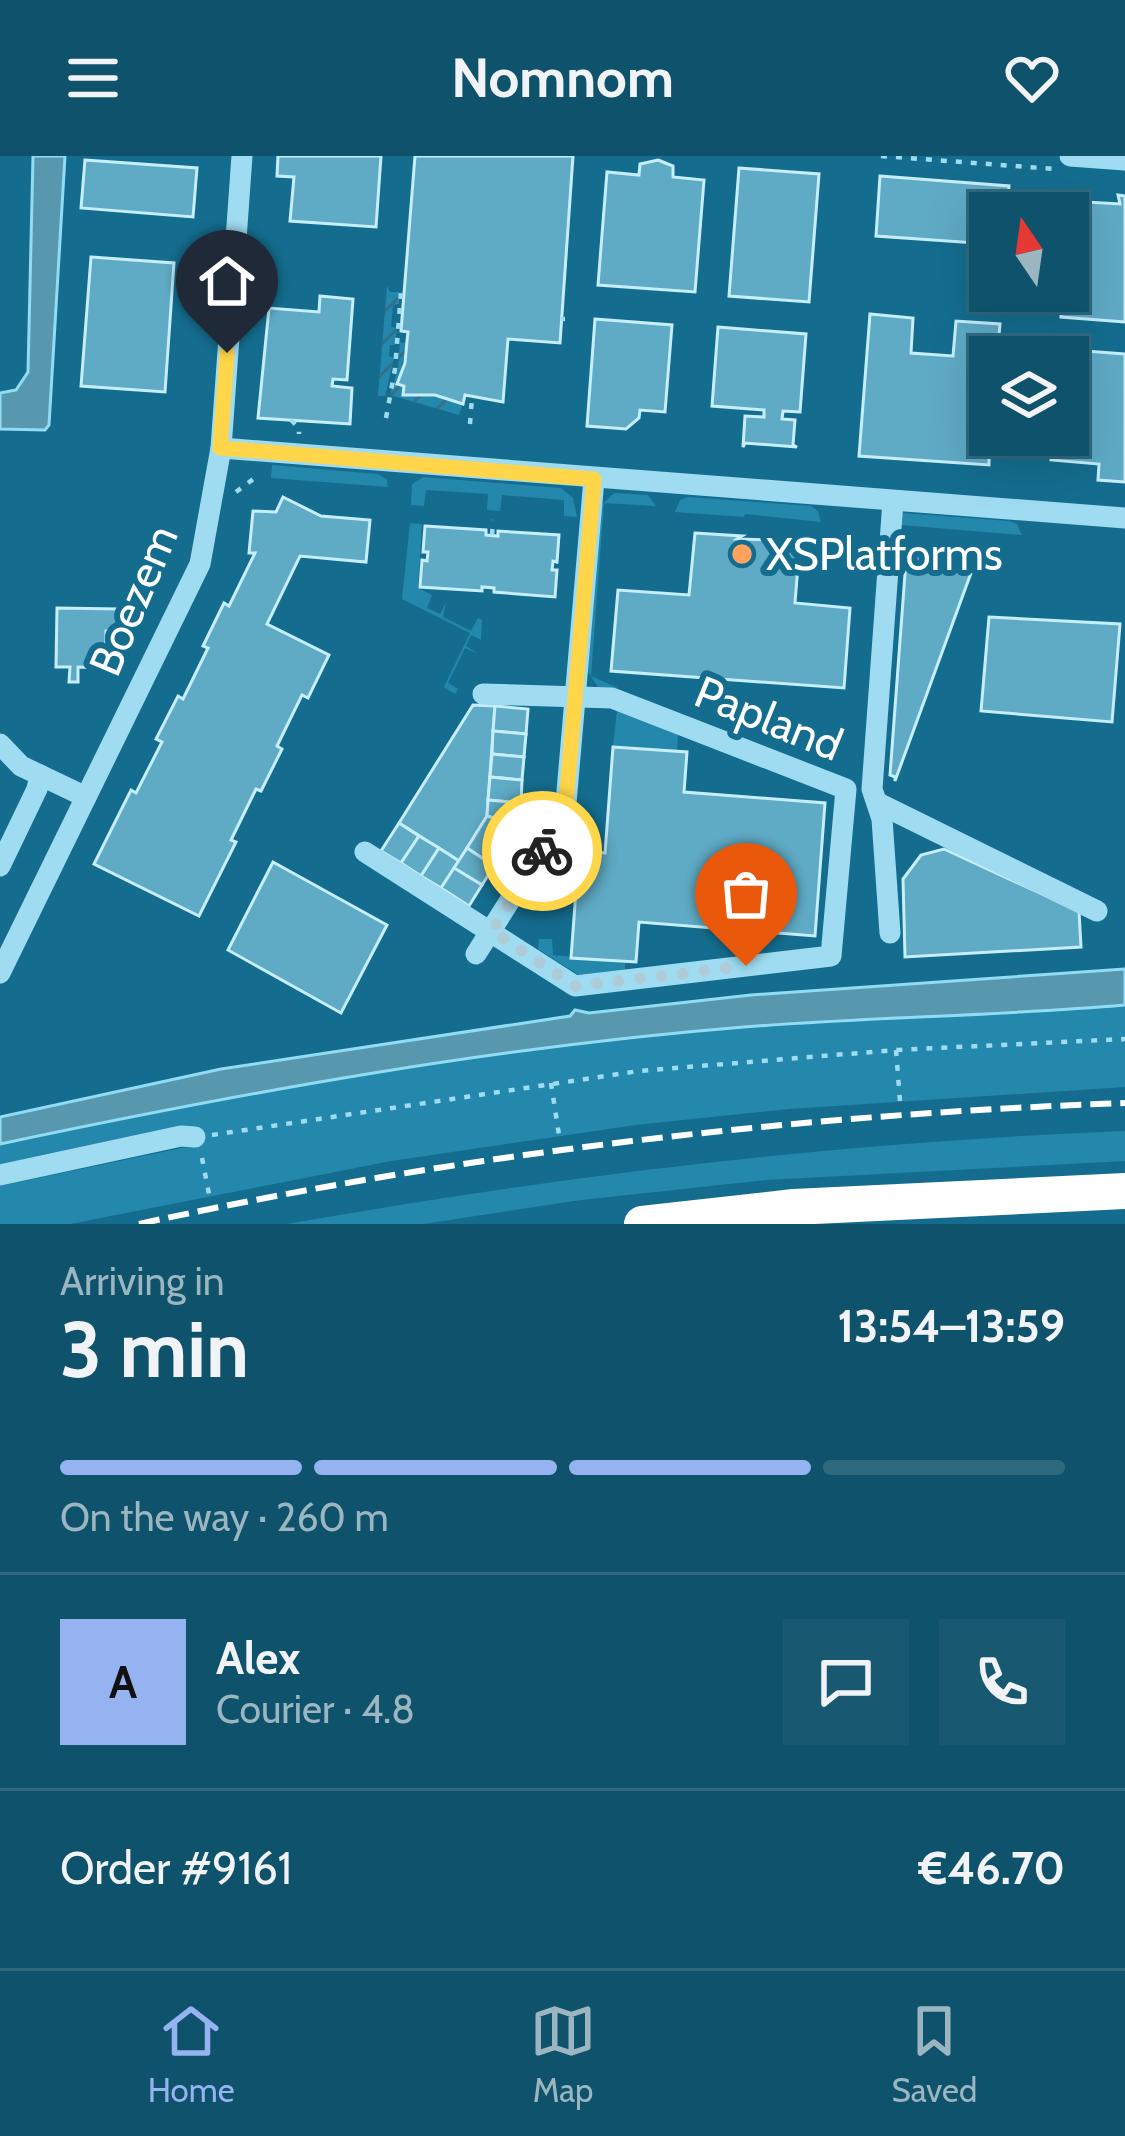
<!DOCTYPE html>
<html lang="en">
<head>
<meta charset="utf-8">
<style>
  :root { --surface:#0f526b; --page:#185871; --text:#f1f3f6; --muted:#9bb6c1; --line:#2f697e; --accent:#95b2f1 }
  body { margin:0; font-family:Cabin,sans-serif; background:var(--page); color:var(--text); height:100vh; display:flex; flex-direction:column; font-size:45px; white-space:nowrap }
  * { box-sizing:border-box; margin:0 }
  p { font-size:39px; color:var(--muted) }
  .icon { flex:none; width:66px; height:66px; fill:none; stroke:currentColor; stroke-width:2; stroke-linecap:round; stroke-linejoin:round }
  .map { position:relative; height:1068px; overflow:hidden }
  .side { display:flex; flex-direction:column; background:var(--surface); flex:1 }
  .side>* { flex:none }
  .needle { width:78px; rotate:347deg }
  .buttons { position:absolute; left:969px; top:36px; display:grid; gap:24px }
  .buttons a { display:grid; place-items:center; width:120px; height:120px; border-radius:0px; background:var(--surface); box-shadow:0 12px 48px #0002,0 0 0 3px var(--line); font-size:60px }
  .pin { position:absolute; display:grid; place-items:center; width:102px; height:102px; color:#fff; margin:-123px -51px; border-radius:50% 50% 50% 0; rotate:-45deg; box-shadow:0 0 12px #0007 }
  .pin .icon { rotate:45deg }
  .courier { position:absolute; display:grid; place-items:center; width:120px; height:120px; margin:-60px; border:9px solid #ffd54a; border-radius:50%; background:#fff; color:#222; box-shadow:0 3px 15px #0007 }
  .head em { font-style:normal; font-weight:700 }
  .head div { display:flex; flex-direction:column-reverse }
  .head { display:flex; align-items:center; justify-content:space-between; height:204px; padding:0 60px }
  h1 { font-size:78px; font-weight:700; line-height:90px }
  .bar { display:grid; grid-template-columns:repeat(4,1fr); gap:18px 12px; align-content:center; height:144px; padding:0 60px }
  .bar i { height:15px; border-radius:9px; background:var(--line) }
  .bar .on { background:var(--accent) }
  .bar p { grid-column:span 4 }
  .line { display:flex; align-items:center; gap:30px; padding:0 60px; border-top:3px solid var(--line) }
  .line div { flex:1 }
  .round { display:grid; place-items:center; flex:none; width:126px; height:126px; border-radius:0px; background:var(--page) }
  header { display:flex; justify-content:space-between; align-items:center; height:156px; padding:0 60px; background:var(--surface); font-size:54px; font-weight:700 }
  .tabs { display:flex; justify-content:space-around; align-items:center; height:168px; border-top:3px solid var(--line); background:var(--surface); font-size:33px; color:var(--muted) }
  .tabs a { display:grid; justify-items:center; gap:6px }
  .tabs .on { color:var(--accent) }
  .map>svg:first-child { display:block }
  .grass { fill:#2388ac }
  .garden { fill:url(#garden-furrows) }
  .water { fill:#5898af; stroke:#91dcf4; stroke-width:3 }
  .building { fill:#5faac5; stroke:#c6eefc; stroke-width:3 }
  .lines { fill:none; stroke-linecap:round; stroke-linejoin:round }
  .path { stroke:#9fdcf1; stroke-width:4.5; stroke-dasharray:6 9; stroke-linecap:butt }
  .minor { stroke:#9fdcf1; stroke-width:21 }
  .highway { stroke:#fff; stroke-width:36 }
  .rail { stroke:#fff; stroke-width:6; stroke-dasharray:21 9; stroke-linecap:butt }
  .done { stroke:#adccd8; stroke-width:12; stroke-dasharray:0 21.6 }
  .route { stroke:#ffd54a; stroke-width:15 }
  .poi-dot { fill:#ffa35f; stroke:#146d8f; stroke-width:4.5 }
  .labels { text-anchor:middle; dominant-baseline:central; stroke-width:12; stroke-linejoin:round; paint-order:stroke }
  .poi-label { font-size:45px; fill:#fff; stroke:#146d8f; text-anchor:start }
  .street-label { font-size:45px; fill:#fff; stroke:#146d8f }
</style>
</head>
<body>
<header><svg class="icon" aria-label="menu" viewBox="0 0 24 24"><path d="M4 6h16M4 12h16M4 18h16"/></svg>Nomnom<svg class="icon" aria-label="heart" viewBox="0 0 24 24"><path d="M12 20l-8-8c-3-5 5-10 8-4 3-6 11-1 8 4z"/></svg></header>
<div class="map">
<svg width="1125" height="1068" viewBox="0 0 1125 1068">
  <defs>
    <pattern id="garden-furrows" width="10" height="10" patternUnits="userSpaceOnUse" patternTransform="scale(3)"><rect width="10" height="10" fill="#2388ac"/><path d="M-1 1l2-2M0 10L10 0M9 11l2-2" fill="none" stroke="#337086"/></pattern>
  </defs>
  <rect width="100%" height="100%" fill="#146d8f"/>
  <g class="grass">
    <path d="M 272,309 L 378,318 L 387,324 L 388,331 L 271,322 Z"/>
    <path d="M 423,321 L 561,332 L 573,342 L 577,361 L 564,360 L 564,344 L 502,339 L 500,355 L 487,354 L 488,338 L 426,334 L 424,350 L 411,349 L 412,328 Z"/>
    <path d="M 614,337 L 648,339 L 656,350 L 604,347 L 591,520 L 618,532 L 598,531 L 588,516 L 601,350 Z"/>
    <path d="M 688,341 L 811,350 L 818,355 L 821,366 L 745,358 L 744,361 L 675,356 L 680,344 Z"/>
    <path d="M 902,357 L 1009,365 L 1017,368 L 1022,379 L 901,369 Z"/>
    <path d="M 410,367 L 422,368 L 418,432 L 432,439 L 427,452 L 440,458 L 446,446 L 443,461 L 471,475 L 478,462 L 482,464 L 481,484 L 471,479 L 466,490 L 478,498 L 465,492 L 448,527 L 458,533 L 455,538 L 444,531 L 470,477 L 402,443 Z"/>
    <path d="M 617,554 L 678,578 L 677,595 L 613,591 Z"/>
    <path d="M 539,783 L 552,783 L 553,799 L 625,805 L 625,814 L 579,819 L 538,793 Z"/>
    <path d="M 1125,849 L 1125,931 L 789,953 L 636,969 L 391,1005 L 70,1068 L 0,1068 L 0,1030 L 196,989 L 0,1012 L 0,988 C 246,936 494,891 744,871 C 871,861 998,860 1125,849 Z"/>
    <path d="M 1125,975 L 1125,1005 L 766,1024 L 581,1044 L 423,1068 L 287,1068 C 564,1019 843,986 1125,975 Z"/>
  </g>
  <g class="garden">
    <path d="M 387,130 L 390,136 L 399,136 L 399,148 L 393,149 L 391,171 L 397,172 L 395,189 L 390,189 L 389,200 L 394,202 L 385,240 L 378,240 Z"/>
    <path d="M 400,186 L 407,187 L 398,228 L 463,247 L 459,259 L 390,239 L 398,213 Z"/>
  </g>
  <g class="water">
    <path d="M 33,0 L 65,0 L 49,269 L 45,274 L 0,273 L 0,237 L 16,234 L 28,216 Z"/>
    <path d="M 1125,813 L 1125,849 C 998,860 871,861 744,871 C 494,891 246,936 0,988 L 0,961 L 221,913 L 570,860 L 575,854 L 589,857 L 751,839 Z"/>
  </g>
  <g class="building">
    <path d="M 278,0 L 381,0 L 376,71 L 290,65 L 294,21 L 277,20 Z"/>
    <path d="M 415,0 L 573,0 L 560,187 L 508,183 L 503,246 L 465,239 L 463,248 L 435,239 L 403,239 L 404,230 L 397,228 L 405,207 L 407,185 L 408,176 L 401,175 Z"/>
    <path d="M 85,4 L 197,12 L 193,61 L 81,52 Z"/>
    <path d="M 658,4 L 673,10 L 673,21 L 704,24 L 695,136 L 598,129 L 607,16 L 639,19 L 640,8 Z"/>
    <path d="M 739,12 L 819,18 L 809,146 L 729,140 Z"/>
    <path d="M 880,20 L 1009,30 L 1007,57 L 990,57 L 990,88 L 876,80 Z"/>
    <path d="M 1118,39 L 1125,40 L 1125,166 L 1061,161 L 1063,135 L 1068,135 L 1069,45 L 1120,48 Z"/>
    <path d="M 91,101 L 174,107 L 165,236 L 81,230 Z"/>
    <path d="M 320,140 L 353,143 L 347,224 L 333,223 L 332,230 L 352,232 L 350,268 L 258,262 L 269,152 L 319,156 Z"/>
    <path d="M 870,158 L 913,162 L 911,197 L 953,200 L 956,165 L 1000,168 L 997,201 L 990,201 L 989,309 L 859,300 Z"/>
    <path d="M 595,163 L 672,169 L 665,256 L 640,254 L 639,262 L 626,273 L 587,270 Z"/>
    <path d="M 718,171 L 806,178 L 800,256 L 783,255 L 782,263 L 795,264 L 793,289 L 797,291 L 745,287 L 743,291 L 745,260 L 764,261 L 764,254 L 712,250 Z"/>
    <path d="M 1059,193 L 1125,198 L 1125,326 L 1098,324 L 1099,308 L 1051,304 L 1053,279 L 1068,279 L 1068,201 L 1058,201 Z"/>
    <path d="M 283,341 L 321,360 L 370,364 L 366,406 L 300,400 L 267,468 L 329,499 L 308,542 L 302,539 L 277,590 L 282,593 L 261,635 L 256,633 L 231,684 L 236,686 L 199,760 L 94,708 L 131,634 L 136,637 L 162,586 L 156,583 L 178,540 L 183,543 L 208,492 L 203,490 L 224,447 L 229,450 L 255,397 L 249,397 L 253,355 L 276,356 Z"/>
    <path d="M 425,370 L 486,374 L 486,379 L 498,380 L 498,375 L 559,379 L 557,406 L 553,405 L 552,414 L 557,414 L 555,441 L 494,436 L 494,432 L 482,431 L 482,435 L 420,431 L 422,404 L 427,405 L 428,396 L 423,396 Z"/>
    <path d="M 695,377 L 742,380 L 737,383 L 800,385 L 795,447 L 850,452 L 844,532 L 611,515 L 618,434 L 689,439 Z"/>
    <path d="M 907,391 L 908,394 L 916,391 L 915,395 L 921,395 L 923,392 L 929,396 L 929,392 L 930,396 L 938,393 L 938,396 L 944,397 L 945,394 L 945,397 L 951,397 L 953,394 L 953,397 L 959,398 L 960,395 L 959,405 L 975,406 L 895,625 L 895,621 L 890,619 Z"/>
    <path d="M 57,452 L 119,453 L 119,475 L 106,475 L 105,512 L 78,511 L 78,526 L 69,526 L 70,511 L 56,511 Z"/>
    <path d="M 989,461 L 1120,468 L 1112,566 L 981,555 Z"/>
    <path d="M 473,549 L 495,550 L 487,660 L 459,705 L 399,667 Z"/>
    <path d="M 495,550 L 528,553 L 526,578 L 493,575 Z"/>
    <path d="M 493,575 L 526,578 L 524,601 L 492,598 Z"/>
    <path d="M 613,591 L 687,596 L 684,636 L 825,647 L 815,780 L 639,766 L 636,806 L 571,802 L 579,695 L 605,697 Z"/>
    <path d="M 492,598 L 524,601 L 522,624 L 490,621 Z"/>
    <path d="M 490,621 L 522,624 L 521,647 L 488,644 Z"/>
    <path d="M 488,644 L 521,647 L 519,670 L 487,660 Z"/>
    <path d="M 487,660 L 519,670 L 494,710 L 467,692 Z"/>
    <path d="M 399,667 L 419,680 L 401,707 L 381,695 Z"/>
    <path d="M 419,680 L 439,692 L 421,720 L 401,707 Z"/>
    <path d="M 439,692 L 459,705 L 441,732 L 421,720 Z"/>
    <path d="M 467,692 L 494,710 L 482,729 L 454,712 Z"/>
    <path d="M 944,693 L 1079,755 L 1081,791 L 905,801 L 903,723 L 921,699 Z"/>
    <path d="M 273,706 L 387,769 L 341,857 L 228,794 Z"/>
    <path d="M 454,712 L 482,729 L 469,750 L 441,732 Z"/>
  </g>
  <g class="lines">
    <g class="path">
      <path d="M 881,0 L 1055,13"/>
      <path d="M 561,163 L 565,163"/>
      <path d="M 386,262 L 395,213 L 401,136"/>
      <path d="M 291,264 L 299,272 L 299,278"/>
      <path d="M 470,268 L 472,241"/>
      <path d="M 236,336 L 260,318"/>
      <path d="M 492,379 L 493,364"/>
      <path d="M 896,894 L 900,945"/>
      <path d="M 551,927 L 559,979"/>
      <path d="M 212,979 L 639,915 L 896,894 L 1125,883"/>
      <path d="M 202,1002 L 209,1038"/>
    </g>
    <g class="minor">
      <path d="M 1070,0 L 1125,4"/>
      <path d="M 221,292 L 1125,362"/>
      <path d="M 0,588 L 21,610 L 86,641"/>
      <path d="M 880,648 L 1097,755"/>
      <path d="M 365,696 L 575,830 L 831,800 L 846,633 L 612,542 L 483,538"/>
      <path d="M 0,710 L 37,633 L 40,619"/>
      <path d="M 890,777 L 882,663 L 872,633 L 893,345"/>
      <path d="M 476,798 L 559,667 L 566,647 L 594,323"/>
      <path d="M 0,817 L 200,408 L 221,292 L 242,0"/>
      <path d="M 0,1019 L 181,980 L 195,981"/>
    </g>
    <path class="highway" d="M 642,1068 L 794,1051 L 1125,1035"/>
    <path class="rail" d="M 139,1068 C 463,997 794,959 1125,947"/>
  </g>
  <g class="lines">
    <path class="done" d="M 542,695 L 492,775 L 575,830 L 746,810"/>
    <path class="route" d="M 227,197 L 220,292 L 594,323 L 566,646 L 542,695"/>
  </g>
  <circle class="poi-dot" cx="742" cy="398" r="12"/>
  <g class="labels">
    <g class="poi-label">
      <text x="766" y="398">XSPlatforms</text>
    </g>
    <g class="street-label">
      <text transform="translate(133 444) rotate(-67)">Boezem</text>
      <text transform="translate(769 562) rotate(22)">Papland</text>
    </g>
  </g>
</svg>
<div class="buttons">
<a><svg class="needle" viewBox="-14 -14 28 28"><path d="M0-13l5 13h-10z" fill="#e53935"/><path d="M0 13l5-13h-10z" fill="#9bb6c1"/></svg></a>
<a><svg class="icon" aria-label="layers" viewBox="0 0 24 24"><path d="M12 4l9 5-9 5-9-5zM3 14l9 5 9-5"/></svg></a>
</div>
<div class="pin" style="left:746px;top:810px;background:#ea580c"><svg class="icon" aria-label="bag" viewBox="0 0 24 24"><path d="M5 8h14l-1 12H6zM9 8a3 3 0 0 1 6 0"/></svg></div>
<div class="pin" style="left:227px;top:197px;background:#1f2937"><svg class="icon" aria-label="home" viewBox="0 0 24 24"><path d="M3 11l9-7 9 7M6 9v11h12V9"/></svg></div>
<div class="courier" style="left:542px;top:695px"><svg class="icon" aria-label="bike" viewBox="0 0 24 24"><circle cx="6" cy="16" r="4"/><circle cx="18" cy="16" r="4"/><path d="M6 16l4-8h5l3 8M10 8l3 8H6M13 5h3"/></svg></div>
</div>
<section class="side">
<div class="head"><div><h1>3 min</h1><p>Arriving in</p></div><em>13:54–13:59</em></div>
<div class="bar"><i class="on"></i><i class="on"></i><i class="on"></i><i></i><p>On the way · 260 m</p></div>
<div class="line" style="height:216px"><b class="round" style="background:var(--accent);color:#111">A</b><div><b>Alex</b><p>Courier · 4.8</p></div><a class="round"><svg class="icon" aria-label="chat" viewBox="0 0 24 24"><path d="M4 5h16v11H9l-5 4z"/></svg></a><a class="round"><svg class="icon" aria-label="phone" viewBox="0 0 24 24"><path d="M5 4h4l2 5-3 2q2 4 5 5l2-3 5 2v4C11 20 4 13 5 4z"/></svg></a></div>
<div class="line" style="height:156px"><div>Order #9161</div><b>€46.70</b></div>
</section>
<nav class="tabs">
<a class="on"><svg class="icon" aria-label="home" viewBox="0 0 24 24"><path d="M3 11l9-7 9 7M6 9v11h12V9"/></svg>Home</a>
<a><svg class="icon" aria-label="map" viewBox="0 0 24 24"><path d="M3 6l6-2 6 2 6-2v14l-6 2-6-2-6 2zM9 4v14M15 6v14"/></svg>Map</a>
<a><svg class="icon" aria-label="saved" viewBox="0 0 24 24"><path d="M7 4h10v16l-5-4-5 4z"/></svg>Saved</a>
</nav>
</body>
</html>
